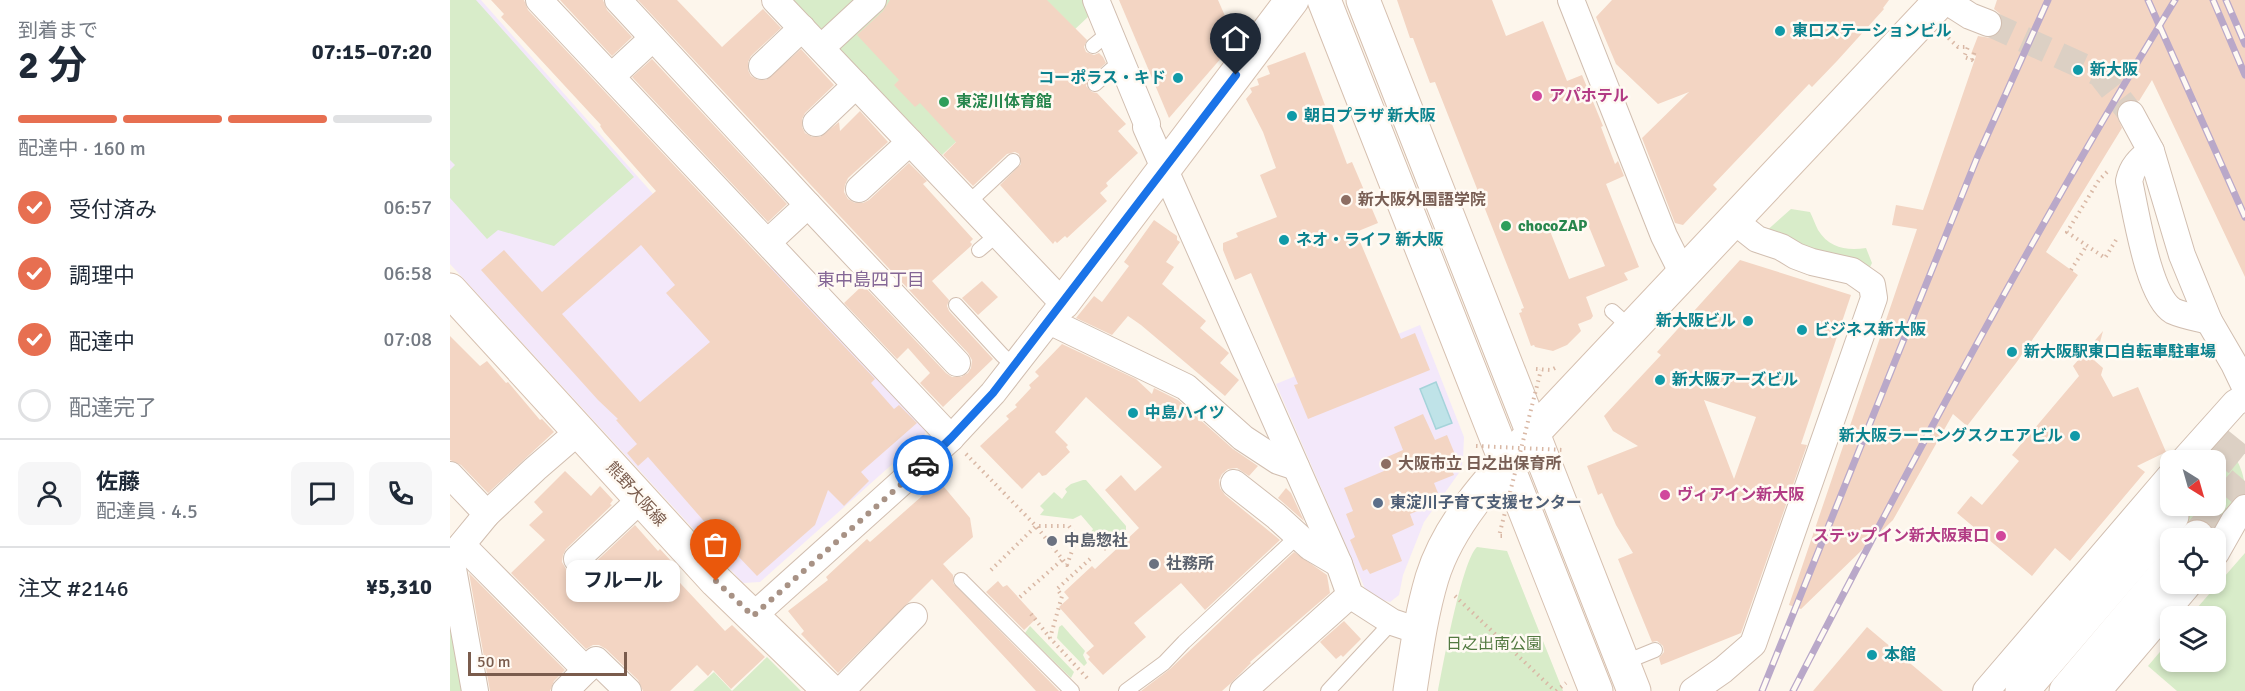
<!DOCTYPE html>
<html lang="ja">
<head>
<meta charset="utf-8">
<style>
  :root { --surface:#fff; --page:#f6f6f7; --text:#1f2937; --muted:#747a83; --line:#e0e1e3; --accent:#e76f51 }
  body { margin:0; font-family:Signika,"Noto Sans JP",sans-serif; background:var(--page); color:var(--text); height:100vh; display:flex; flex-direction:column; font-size:22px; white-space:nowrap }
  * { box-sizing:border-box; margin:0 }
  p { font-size:20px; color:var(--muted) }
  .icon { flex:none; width:33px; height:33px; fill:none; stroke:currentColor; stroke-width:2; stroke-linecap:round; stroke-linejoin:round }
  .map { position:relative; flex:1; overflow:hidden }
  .sheet { display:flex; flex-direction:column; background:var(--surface); width:450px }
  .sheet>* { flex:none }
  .needle { width:39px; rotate:143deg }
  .tools { position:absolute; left:1710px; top:450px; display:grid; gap:12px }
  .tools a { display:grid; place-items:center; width:66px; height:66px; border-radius:12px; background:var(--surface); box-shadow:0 3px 9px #0003; font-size:30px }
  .scale { position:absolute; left:18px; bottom:15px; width:159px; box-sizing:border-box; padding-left:6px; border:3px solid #7a5c4d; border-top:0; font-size:16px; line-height:21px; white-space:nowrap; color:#7a5c4d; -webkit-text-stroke:4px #fffaf3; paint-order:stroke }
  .pin { position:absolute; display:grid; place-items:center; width:51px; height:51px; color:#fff; margin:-62px -26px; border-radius:50% 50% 50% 0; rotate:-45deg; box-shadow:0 0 6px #0007 }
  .pin .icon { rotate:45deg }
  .courier { position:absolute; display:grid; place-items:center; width:60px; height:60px; margin:-30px; border:4px solid #1a73e8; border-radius:50%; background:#fff; color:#222; box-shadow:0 2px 8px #0007 }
  .bubble { position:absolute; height:42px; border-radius:12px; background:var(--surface); box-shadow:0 3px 9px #0003; font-size:20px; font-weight:700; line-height:42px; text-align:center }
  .headline em { font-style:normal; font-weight:700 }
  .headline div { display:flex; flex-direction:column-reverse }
  .headline { display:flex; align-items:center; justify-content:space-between; height:102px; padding:0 18px }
  h1 { font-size:39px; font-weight:700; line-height:45px }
  .bar { display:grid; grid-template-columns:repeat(4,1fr); gap:9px 6px; align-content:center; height:72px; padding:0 18px }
  .bar i { height:8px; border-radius:4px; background:var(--line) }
  .bar .selected { background:var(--accent) }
  .bar p { grid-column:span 4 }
  .line { display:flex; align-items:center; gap:15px; padding:0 18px; border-top:2px solid var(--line) }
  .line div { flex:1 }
  .round { display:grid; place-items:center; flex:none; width:63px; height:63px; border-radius:12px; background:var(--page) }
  ol { padding:0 18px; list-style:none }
  li { display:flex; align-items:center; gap:18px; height:66px }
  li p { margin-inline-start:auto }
  li .icon { padding:6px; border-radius:50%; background:var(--accent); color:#fff; stroke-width:4 }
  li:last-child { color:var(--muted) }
  li i { width:33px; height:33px; border:3px solid var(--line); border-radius:50% }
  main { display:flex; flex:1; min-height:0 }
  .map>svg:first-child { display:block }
  .education { fill:#f3e8fa }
  .green { fill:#d8ecc9 }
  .water { fill:#bfe3e8; stroke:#a5d3da; stroke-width:1.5 }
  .building { fill:#f3d5c3; fill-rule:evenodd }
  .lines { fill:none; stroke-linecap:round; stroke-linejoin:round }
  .street-tunnel { stroke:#dcd0c4; stroke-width:26; stroke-dasharray:26 13; stroke-linecap:butt }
  .secondary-tunnel { stroke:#dcd0c4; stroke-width:33; stroke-dasharray:33 16; stroke-linecap:butt }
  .lane-casing { stroke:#d1beb0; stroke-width:16 }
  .street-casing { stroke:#d1beb0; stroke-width:28 }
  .secondary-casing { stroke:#d6c0b0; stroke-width:35 }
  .path { stroke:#d9b8a5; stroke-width:4; stroke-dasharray:1.5 4.5; stroke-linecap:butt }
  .lane { stroke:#fff; stroke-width:14 }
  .street { stroke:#fff; stroke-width:26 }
  .secondary { stroke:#fff; stroke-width:33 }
  .rail-casing { stroke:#b9a8c9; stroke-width:7 }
  .rail { stroke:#fffaf3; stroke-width:4.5; stroke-dasharray:14; stroke-linecap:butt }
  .path-bridge { stroke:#d9b8a5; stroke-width:4; stroke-dasharray:1.5 4.5; stroke-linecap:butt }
  .done { stroke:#a89285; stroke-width:6; stroke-dasharray:0 10.8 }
  .route { stroke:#1a73e8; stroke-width:8 }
  .culture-dot { fill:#0f9aa8; stroke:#fffaf3; stroke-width:2 }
  .hotel-dot { fill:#d1479c; stroke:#fffaf3; stroke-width:2 }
  .leisure-dot { fill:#2e9e5b; stroke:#fffaf3; stroke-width:2 }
  .education-dot { fill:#8d6e63; stroke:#fffaf3; stroke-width:2 }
  .service-dot { fill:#5c6f8a; stroke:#fffaf3; stroke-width:2 }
  .worship-dot { fill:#6b7280; stroke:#fffaf3; stroke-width:2 }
  .labels { text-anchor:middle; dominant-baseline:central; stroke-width:5; stroke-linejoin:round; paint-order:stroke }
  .culture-label { font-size:16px; font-weight:bold; fill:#0d838f; stroke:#fffaf3; text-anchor:start }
  .hotel-label { font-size:16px; font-weight:bold; fill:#b23c85; stroke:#fffaf3; text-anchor:start }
  .leisure-label { font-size:16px; font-weight:bold; fill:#27864d; stroke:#fffaf3; text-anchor:start }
  .education-label { font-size:16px; font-weight:bold; fill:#785e54; stroke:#fffaf3; text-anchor:start }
  .street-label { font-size:16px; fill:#7a5c4d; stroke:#fffaf3 }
  .service-label { font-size:16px; font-weight:bold; fill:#4e5e75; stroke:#fffaf3; text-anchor:start }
  .worship-label { font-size:16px; font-weight:bold; fill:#5b616d; stroke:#fffaf3; text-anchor:start }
  .park-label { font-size:16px; fill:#537a41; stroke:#fffaf3 }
  .neighbourhood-label { font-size:18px; fill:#846695; stroke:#fffaf3 }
</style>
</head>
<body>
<main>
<section class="sheet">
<div class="headline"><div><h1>2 分</h1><p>到着まで</p></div><em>07:15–07:20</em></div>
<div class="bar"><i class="selected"></i><i class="selected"></i><i class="selected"></i><i></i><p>配達中 · 160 m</p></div>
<ol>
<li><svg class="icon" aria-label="check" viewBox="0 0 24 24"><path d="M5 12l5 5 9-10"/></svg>受付済み<p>06:57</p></li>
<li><svg class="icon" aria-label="check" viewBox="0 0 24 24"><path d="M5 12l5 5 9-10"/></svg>調理中<p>06:58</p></li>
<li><svg class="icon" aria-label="check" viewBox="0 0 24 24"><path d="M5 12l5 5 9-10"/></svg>配達中<p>07:08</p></li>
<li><i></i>配達完了</li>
</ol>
<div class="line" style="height:108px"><a class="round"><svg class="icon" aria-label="person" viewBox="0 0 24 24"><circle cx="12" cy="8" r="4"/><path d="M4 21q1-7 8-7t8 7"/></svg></a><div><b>佐藤</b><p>配達員 · 4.5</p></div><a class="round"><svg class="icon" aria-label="chat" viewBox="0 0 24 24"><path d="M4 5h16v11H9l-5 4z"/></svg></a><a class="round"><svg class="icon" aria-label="phone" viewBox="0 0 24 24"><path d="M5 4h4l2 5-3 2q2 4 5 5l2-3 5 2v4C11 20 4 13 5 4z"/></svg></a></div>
<div class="line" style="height:78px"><div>注文 #2146</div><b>¥5,310</b></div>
</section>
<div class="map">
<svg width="1795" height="691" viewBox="0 0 1795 691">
  <rect width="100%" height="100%" fill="#fdf6ec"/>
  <g class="education">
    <path d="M 0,0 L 31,0 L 291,293 L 326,261 L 476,421 L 475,435 L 310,582 L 293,583 L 0,264 Z"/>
    <path d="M 970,325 L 1014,437 L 1013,459 L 1011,470 L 974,522 L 953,575 L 949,595 L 940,602 L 929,599 L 916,591 L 826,384 Z"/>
  </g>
  <g class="green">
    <path d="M 0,0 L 26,0 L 184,177 L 104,246 L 48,230 L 37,239 L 0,198 L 0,170 L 5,165 L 0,160 Z"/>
    <path d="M 342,0 L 414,0 L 375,35 Z"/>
    <path d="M 433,0 L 634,0 L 640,15 L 492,155 L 389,49 Z"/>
    <path d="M 1341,209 L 1360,212 C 1363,218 1365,224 1368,230 C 1379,248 1397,251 1416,248 L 1422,263 L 1417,273 L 1313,234 Z"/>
    <path d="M 1768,437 C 1784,451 1795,470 1795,491 L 1775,514 L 1764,538 L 1748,538 L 1710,506 L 1720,493 L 1720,506 L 1766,506 L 1766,460 L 1748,460 Z"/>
    <path d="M 633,480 L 636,480 L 676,526 L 676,530 L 662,544 L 638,537 L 643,529 L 631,515 L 623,519 L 590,515 L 594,510 L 590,506 L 604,492 L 612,499 L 617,492 L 615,489 L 621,484 Z"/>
    <path d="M 1027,547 L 1057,551 L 1113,691 L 988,691 C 993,666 1012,560 1027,547 Z"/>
    <path d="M 1795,553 L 1795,691 L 1727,691 L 1698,666 L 1720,640 L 1720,662 L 1766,662 L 1766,616 L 1740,616 Z"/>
    <path d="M 0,605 L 16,691 L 0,691 Z"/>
    <path d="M 612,625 L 635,651 L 633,655 L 637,663 L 634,666 L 607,638 L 609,627 Z"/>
    <path d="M 580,626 L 624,672 L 621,678 L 575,633 Z"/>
    <path d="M 317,657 L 351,691 L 243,691 L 264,672 L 282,691 Z"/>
  </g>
  <path class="water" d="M 986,382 L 1002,423 L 986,429 L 970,389 Z"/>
  <g class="building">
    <path d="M 41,0 L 74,0 L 78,10 L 425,379 L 421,383 L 444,409 L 449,405 L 467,423 L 411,472 L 419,481 L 394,506 L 378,490 L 365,525 L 307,576 L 288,556 L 286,558 L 198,457 L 188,466 L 177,453 L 187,444 L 166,420 L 168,419 L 148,400 L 31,270 L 54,250 L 92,292 L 206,191 L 154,132 L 150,126 L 151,125 L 51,17 L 54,14 ZM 191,245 L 225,285 L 216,293 L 260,342 L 190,402 L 112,314 Z"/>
    <path d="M 110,0 L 153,0 L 157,10 L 182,37 L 162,56 Z"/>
    <path d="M 188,0 L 227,0 L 272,47 L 313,9 L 331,28 L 301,56 L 298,62 L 298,70 L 301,76 L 308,80 L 316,80 L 351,49 L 384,85 L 355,113 L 352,119 L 352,127 L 355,133 L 362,137 L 370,137 L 389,122 L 390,131 L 410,111 L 438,142 L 398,178 L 395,185 L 394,192 L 398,199 L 405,203 L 413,203 L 419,200 L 459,163 L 477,181 L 473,184 L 523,239 L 520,242 L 522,244 L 521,246 L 482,281 L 499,300 L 497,306 L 499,311 L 543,359 L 493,407 L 470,383 L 480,373 L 458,348 L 447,359 L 394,303 L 413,285 L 496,373 L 502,377 L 511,377 L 518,373 L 521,368 L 522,360 L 518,353 Z"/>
    <path d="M 440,0 L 597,0 L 637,40 L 634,47 L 636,52 L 644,55 L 649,53 L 653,57 L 656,63 L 639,78 L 636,86 L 642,92 L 647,93 L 676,124 L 668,131 L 688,153 L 656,183 L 658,186 L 650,193 L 657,201 L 617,238 L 615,236 L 607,243 L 605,241 L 603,244 L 550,185 L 571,164 L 569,154 L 565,152 L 557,154 L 523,186 L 493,155 L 506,142 L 470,103 L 465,107 L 444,85 L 449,80 L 407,35 L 433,11 Z"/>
    <path d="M 669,0 L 768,0 L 786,41 L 719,118 Z"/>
    <path d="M 947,0 L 1042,0 L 1056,36 L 1093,21 L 1117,81 L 1132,75 L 1153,126 L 1151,127 L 1165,164 L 1168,161 L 1174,176 L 1156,184 L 1189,267 L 1174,273 L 1178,280 L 1136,297 L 1143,316 L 1141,319 L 1128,324 L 1131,331 L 1117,345 L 1103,351 L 1085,347 L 1084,345 L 1081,346 L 1069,313 L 1072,312 L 1071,309 L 1074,308 L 985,82 L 980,83 L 963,38 L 960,38 ZM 1135,217 L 1155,266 L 1119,279 L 1100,231 Z"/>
    <path d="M 1162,0 L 1439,0 L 1433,8 L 1434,9 L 1387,61 L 1362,87 L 1359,84 L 1263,185 L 1267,189 L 1233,225 L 1225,223 L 1192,138 L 1239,92 L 1208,104 L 1166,64 L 1146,17 Z"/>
    <path d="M 1547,0 L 1795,0 L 1795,277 L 1702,80 L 1689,101 L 1681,99 L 1674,101 L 1668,107 L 1666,114 L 1672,128 L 1596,252 L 1628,275 L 1566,363 L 1517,426 L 1503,414 L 1443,520 L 1351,609 L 1339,605 L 1467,229 L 1442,225 L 1446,205 L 1473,210 L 1526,56 L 1521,54 L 1528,36 L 1541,38 L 1548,34 L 1552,28 L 1553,21 L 1550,14 L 1544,9 Z"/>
    <path d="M 855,52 L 897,164 L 902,162 L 928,223 L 906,232 L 951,339 L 965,333 L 980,370 L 858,419 L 844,385 L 848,384 L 801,273 L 785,280 L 773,250 L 773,243 L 788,237 L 786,233 L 827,217 L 810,175 L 826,168 L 813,132 L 796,99 L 802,92 L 800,88 L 809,85 L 807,79 L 820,74 L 817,66 Z"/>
    <path d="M 202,59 L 337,204 L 318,222 L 182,77 Z"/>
    <path d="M 704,220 L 727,236 L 727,240 L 730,242 L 716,262 L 724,267 L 712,284 L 756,321 L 750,328 L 779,353 L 770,363 L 789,380 L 775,396 L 691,325 L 678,316 L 662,335 L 626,318 L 644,296 L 652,302 L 679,266 L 674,262 Z"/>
    <path d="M 1290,260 L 1401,295 L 1351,444 L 1357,445 L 1291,633 L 1211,665 L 1209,658 L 1214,652 L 1213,646 L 1207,641 L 1202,642 L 1168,559 L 1183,553 L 1166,525 L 1152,493 L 1148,495 L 1137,466 L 1188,446 L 1163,431 L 1154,416 L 1211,355 L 1207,352 ZM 1254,400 L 1306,417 L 1284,479 Z"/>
    <path d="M 532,281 L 548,297 L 528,315 L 512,298 Z"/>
    <path d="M 1653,331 L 1645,361 L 1653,368 L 1651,375 L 1663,397 L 1688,387 L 1716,452 L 1687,466 L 1695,472 L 1620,561 L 1605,548 L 1582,576 L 1507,513 L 1521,496 L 1532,505 L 1569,461 L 1562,455 L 1629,376 L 1623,366 Z"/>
    <path d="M 0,336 L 30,366 L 37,361 L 56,383 L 58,382 L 90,420 L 92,419 L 104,432 L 38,493 L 11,465 L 0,460 Z"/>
    <path d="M 612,344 L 686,379 L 702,394 L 704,388 L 728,400 L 783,449 L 808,466 L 799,476 L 787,468 L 778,469 L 772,474 L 769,480 L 770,488 L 775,495 L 830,540 L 755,610 L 731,583 L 684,623 L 696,637 L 653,675 L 638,659 L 640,657 L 636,653 L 644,646 L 609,607 L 619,598 L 614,592 L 642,566 L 645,569 L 689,528 L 655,490 L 671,475 L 685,491 L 712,467 L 636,397 L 605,432 L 618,445 L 616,447 L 620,452 L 596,475 L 592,476 L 589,472 L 572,489 L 530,446 L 559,419 L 556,416 L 567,407 L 565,405 L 581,388 L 579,385 L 589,376 L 585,372 Z"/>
    <path d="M 973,414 L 985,440 L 997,435 L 1009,464 L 1001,468 L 1004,475 L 984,483 L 988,493 L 977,497 L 980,506 L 960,514 L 964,525 L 942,535 L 952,561 L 920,574 L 917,569 L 913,571 L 900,540 L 905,537 L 896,514 L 903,511 L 894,488 L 934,471 L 930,460 L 953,450 L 944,427 Z"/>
    <path d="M 115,471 L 141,496 L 150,486 L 163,500 L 160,504 L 162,505 L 116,549 L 113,555 L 112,562 L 116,569 L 123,573 L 131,573 L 137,570 L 185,525 L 208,551 L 210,549 L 223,563 L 217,569 L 275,631 L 282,625 L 315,657 L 281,689 L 263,670 L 258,676 L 247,665 L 220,691 L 193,691 L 188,680 L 156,649 L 149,645 L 143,645 L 136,649 L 61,573 L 95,540 L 79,525 L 93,512 L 84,502 Z"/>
    <path d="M 489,481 L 520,518 L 523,537 L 493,564 L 503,575 L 503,583 L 609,691 L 586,691 L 482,579 L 388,673 L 351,634 L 354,631 L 338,611 L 378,580 L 376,577 L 417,539 L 420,542 Z"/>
    <path d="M 836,488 L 841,493 L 854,521 L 828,498 Z"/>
    <path d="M 844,552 L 877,575 L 880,593 L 800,662 L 801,663 L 781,683 L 772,691 L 691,691 L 720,669 Z"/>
    <path d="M 19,573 L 115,670 L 104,681 L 100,691 L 40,691 Z"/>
    <path d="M 548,581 L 553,587 L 557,585 L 587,618 L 574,630 L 536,592 Z"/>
    <path d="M 894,621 L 911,639 L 893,657 L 891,655 L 886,659 L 870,642 Z"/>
    <path d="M 1417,627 L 1493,691 L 1363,691 Z"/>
  </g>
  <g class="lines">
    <path class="street-tunnel" d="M 1538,23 L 1650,74 L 1681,114"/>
    <g class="secondary-tunnel">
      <path d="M 1766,463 L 1795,427"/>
      <path d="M 1747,537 L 1795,481"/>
    </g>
    <g class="lane-casing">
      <g id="lane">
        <path d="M 643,46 L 660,32"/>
        <path d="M 645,84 L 671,61"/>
        <path d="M 518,203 L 563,161"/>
        <path d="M 529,250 L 548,234"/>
        <path d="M 506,305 L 552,355 L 564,366"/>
        <path d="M 1162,311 L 1182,329"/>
        <path d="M 511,580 L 622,691"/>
        <path d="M 1173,663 L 1205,650"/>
        <path d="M 676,691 L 714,663 L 734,642 L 848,536"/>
        <path d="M 878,691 L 942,622"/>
      </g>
    </g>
    <g class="street-casing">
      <g id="street">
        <path d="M 89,0 L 501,438"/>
        <path d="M 168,0 L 358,205 L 507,363"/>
        <path d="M 646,0 L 697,124 L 696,127 L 889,564 L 900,595 L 942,622 L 969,631"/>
        <path d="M 1121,0 L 1214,236 L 1233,274"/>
        <path d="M 1495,0 L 1520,16 L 1538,23"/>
        <path d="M 371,48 L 423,0"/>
        <path d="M 312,66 L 352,28"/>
        <path d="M 162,76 L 203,38"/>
        <path d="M 1681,114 L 1701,151 L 1732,255 L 1759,321 L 1784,364 L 1795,387"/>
        <path d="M 366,123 L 406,85"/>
        <path d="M 1701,151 C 1689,160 1682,167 1679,181 C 1686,211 1698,296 1723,311 C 1734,316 1748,318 1759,321"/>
        <path d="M 409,189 L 460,142"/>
        <path d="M 318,242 L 358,205"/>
        <path d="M 599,321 L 736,387 L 793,438 L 828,461 L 846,467"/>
        <path d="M 1734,460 L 1785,403 L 1795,397"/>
        <path d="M 0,475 L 37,514"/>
        <path d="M 784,483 L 826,516 L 860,547 L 889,564"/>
        <path d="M 12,545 L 136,670"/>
        <path d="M 0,552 L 25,691"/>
        <path d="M 1766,553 L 1784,521 L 1795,508"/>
        <path d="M 0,559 L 37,514 L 85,469 L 129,431"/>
        <path d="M 127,559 L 191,499"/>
        <path d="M 303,616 L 501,438 L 543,393 L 613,303 L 325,0"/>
        <path d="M 115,691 L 146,660 L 178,691"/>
        <path d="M 391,691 L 464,616"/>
        <path d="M 793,691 L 900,595"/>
        <path d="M 1243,691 L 1273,670 L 1303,644 L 1424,298 L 1422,285 L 1402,271 L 1362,262 L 1346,256 L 1331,247 L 1307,239 L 1283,220"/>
        <path d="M 1536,691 L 1720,476"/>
        <path d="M 1648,691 L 1739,584"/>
      </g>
    </g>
    <g class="secondary-casing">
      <g id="secondary">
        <path d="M 874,0 L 1146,691"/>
        <path d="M 913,0 L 1184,691"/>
        <path d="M 0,290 L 266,581 L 380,691"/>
        <path d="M 613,303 L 842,0"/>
        <path d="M 1746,538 L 1747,537"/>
        <path d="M 960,691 C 966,653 971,615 982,578 C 999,522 1045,474 1084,432 L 1491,0"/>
        <path d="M 1572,691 L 1722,516"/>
        <path d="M 1616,691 L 1720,568"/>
      </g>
    </g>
    <g class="path">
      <path d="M 1494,34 L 1508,47 L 1518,47 L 1514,57 L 1525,61"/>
      <path d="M 1522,60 L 1525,51"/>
      <path d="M 1657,172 L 1649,180 L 1617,232 L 1655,258 L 1666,240 L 1670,239"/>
      <path d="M 1621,270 L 1637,245"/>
      <path d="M 1086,369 L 1101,370 L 1107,367"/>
      <path d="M 516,454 L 586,526 L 617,565 L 627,537 L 619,526 L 586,526 L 541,570"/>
      <path d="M 627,537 L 659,550"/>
      <path d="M 1005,596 L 1105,691"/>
      <path d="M 570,597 L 612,560"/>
      <path d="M 581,614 L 600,638"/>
      <path d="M 637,678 L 600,638 L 612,596 L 607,589 L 640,559"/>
      <path d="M 1106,691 L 1116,683"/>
    </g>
    <use href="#lane" class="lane"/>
    <use href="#street" class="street"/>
    <use href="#secondary" class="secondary"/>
    <g class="rail-casing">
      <g id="rail">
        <path d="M 1698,0 L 1795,217"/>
        <path d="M 1763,0 L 1795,75"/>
        <path d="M 1776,0 L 1795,44"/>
        <path d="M 1312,691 L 1527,158 L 1598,0"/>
        <path d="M 1343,691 C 1464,457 1588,224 1725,0"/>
      </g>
    </g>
    <use href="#rail" class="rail"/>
    <g class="path-bridge">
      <path d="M 1026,446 L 1114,450"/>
      <path d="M 1052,536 L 1049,536 L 1091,370"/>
    </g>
  </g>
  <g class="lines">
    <path class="done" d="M 266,581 L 303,616 L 473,465"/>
    <path class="route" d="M 473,465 L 501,438 L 543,393 L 786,75"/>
  </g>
  <g class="culture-dot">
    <circle cx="1330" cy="31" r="6"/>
    <circle cx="1628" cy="70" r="6"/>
    <circle cx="728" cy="78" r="6"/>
    <circle cx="842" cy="116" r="6"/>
    <circle cx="834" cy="240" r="6"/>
    <circle cx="1298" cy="321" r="6"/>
    <circle cx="1352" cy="330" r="6"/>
    <circle cx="1562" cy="352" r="6"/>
    <circle cx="1210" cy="380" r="6"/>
    <circle cx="683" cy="413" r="6"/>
    <circle cx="1625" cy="436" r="6"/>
    <circle cx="1422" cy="655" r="6"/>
  </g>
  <g class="hotel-dot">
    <circle cx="1087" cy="96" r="6"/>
    <circle cx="1215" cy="495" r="6"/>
    <circle cx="1551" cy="536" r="6"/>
  </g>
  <g class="leisure-dot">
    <circle cx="494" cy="102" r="6"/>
    <circle cx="1056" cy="226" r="6"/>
  </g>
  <g class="education-dot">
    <circle cx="896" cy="200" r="6"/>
    <circle cx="936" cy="464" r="6"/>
  </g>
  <circle class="service-dot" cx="928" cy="503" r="6"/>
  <g class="worship-dot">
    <circle cx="602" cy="541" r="6"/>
    <circle cx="704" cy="564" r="6"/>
  </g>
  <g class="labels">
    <g class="culture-label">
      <text x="1342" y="31">東口ステーションビル</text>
      <text x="1640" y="70">新大阪</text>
      <text x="716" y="78" text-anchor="end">コーポラス・キド</text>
      <text x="854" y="116">朝日プラザ 新大阪</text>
      <text x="846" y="240">ネオ・ライフ 新大阪</text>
      <text x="1286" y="321" text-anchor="end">新大阪ビル</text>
      <text x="1364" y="330">ビジネス新大阪</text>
      <text x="1574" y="352">新大阪駅東口自転車駐車場</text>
      <text x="1222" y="380">新大阪アーズビル</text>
      <text x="695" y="413">中島ハイツ</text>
      <text x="1613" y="436" text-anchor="end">新大阪ラーニングスクエアビル</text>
      <text x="1434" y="655">本館</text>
    </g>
    <g class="hotel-label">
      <text x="1099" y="96">アパホテル</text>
      <text x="1227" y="495">ヴィアイン新大阪</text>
      <text x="1539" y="536" text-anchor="end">ステップイン新大阪東口</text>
    </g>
    <g class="leisure-label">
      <text x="506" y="102">東淀川体育館</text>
      <text x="1068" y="226">chocoZAP</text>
    </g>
    <g class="education-label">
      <text x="908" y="200">新大阪外国語学院</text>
      <text x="948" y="464">大阪市立 日之出保育所</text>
    </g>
    <g class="street-label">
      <text transform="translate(186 494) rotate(48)">熊野大阪線</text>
    </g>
    <g class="service-label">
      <text x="940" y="503">東淀川子育て支援センター</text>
    </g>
    <g class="worship-label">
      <text x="614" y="541">中島惣社</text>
      <text x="716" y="564">社務所</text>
    </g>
    <g class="park-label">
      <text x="1044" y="644">日之出南公園</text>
    </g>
    <g class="neighbourhood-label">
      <text x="421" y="280">東中島四丁目</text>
    </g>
  </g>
</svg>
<div class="tools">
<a><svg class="needle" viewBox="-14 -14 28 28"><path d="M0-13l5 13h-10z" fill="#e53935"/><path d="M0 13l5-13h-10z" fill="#747a83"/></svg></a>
<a><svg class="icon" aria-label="locate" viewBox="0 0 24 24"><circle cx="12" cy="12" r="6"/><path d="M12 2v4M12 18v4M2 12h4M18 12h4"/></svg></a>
<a><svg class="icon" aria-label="layers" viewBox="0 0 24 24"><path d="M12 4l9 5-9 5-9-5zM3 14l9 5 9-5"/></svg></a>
</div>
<div class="scale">50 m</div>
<div class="pin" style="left:266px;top:581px;background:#ea580c"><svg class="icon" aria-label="bag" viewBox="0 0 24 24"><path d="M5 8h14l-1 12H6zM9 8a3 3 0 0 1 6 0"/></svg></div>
<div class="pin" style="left:786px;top:75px;background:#1f2937"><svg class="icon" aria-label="home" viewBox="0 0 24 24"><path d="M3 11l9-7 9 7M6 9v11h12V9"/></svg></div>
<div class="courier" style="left:473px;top:465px"><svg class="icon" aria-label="car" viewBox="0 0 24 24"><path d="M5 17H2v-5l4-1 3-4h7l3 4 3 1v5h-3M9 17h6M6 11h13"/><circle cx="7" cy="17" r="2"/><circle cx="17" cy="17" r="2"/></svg></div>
<div class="bubble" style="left:116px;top:560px;width:114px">フルール</div>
</div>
</main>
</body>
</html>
